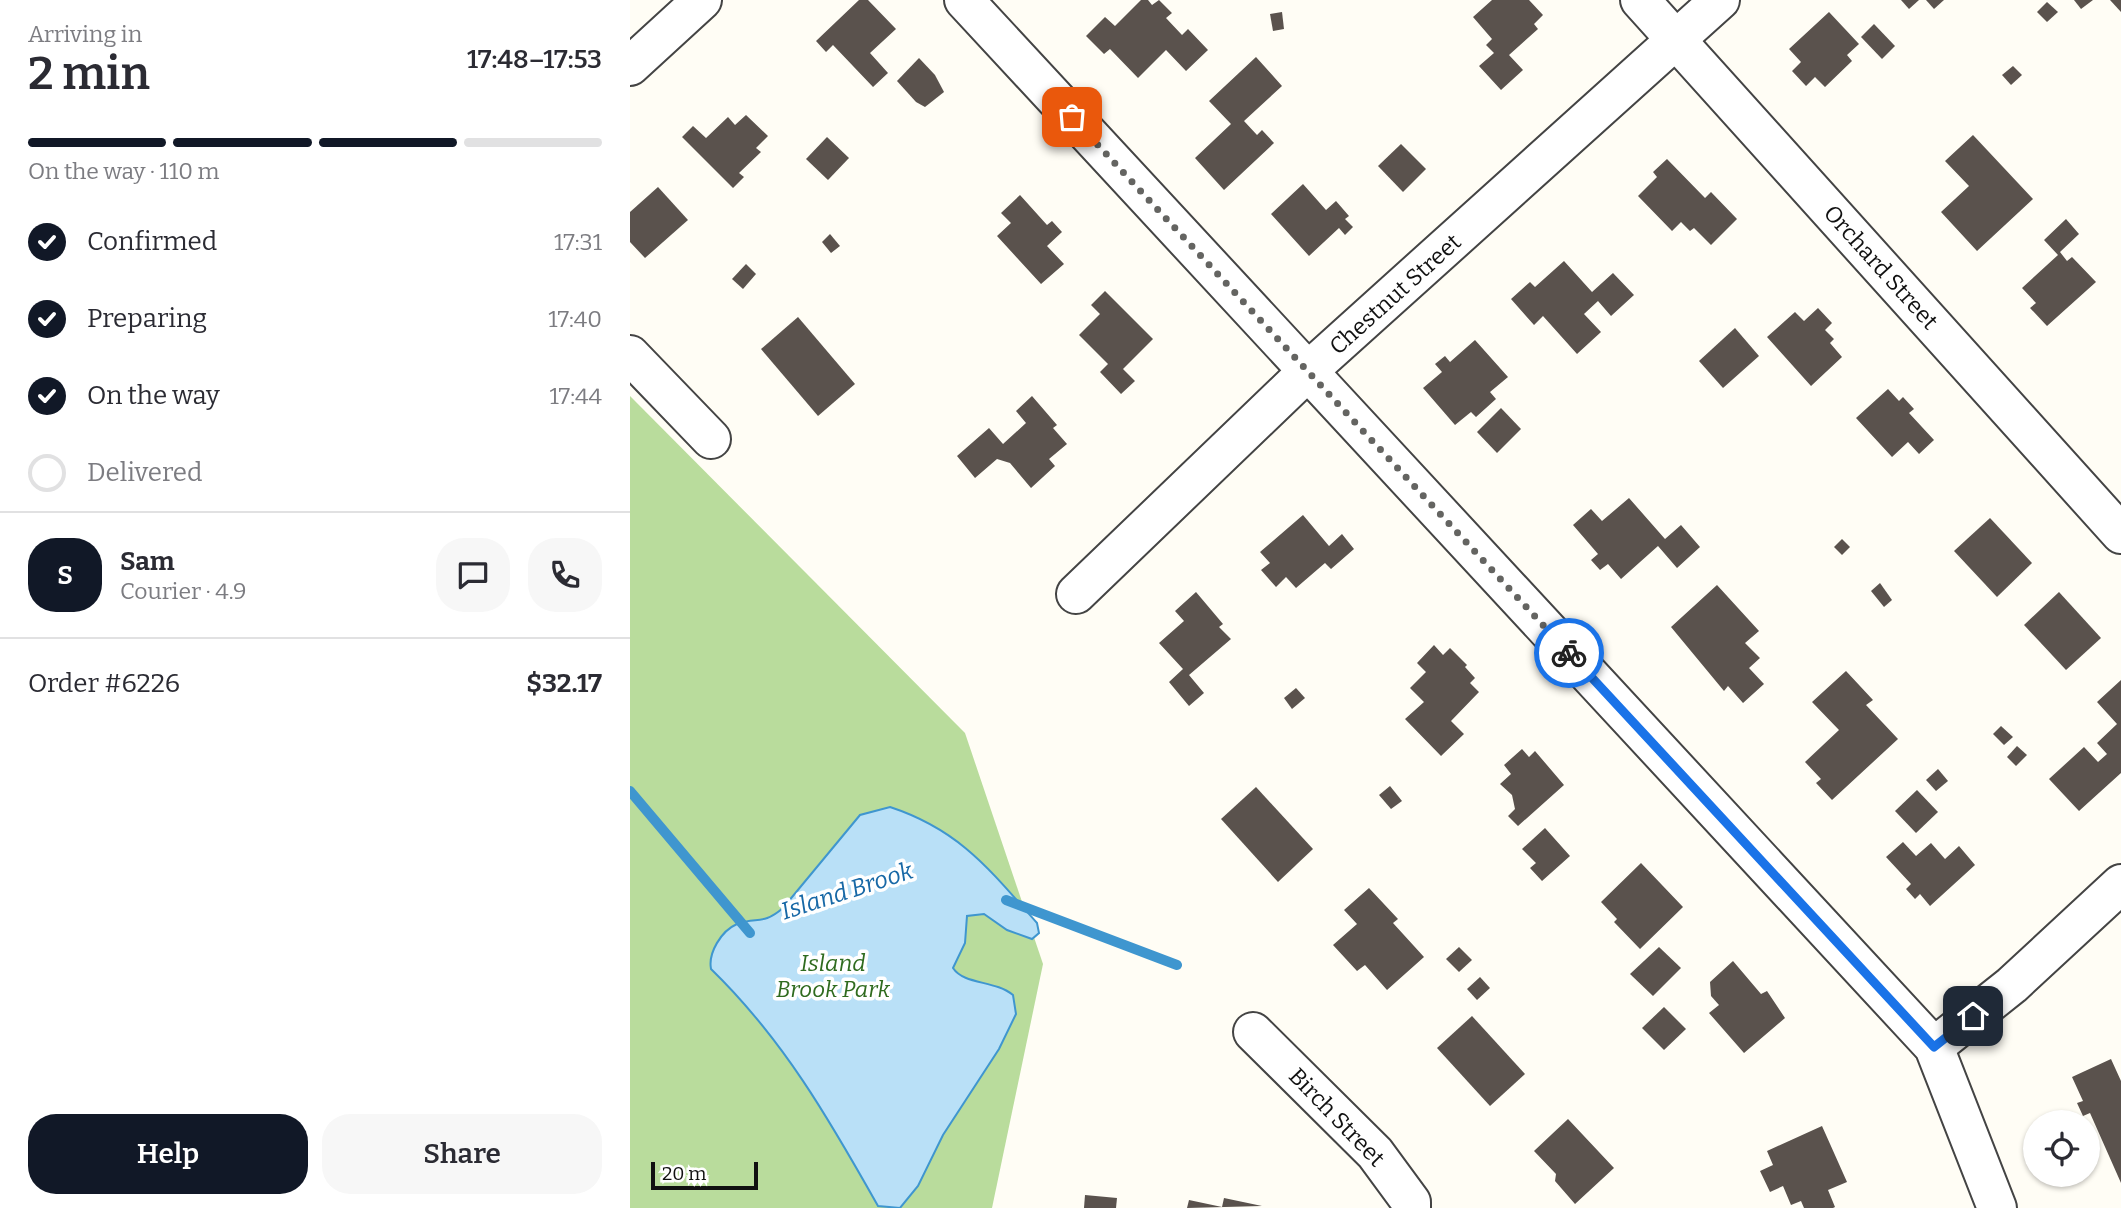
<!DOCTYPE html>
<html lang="en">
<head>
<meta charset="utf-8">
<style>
  :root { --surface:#fff; --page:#f7f7f7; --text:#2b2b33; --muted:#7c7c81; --line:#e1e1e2; --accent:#111827 }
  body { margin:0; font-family:Bitter,serif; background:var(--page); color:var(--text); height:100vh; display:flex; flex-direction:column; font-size:26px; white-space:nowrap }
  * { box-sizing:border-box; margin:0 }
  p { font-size:23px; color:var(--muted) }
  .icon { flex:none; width:38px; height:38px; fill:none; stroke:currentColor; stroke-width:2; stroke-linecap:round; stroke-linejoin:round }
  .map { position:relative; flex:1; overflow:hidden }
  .sheet { display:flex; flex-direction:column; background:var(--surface); width:630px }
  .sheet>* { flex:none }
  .controls { position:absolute; left:1393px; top:1110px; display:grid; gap:14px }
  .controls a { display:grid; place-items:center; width:77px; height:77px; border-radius:50%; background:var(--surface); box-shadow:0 2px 5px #0004; font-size:35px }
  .scale { position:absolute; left:21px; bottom:18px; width:107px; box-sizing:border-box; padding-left:7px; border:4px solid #111; border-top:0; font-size:19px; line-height:24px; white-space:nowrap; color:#111; -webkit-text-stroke:5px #fff; paint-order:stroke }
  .pin { position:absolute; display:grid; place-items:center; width:60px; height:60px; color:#fff; margin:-30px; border-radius:14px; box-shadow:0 4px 10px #0006 }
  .courier { position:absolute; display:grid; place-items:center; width:70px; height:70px; margin:-35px; border:5px solid #1a73e8; border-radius:50%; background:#fff; color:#222; box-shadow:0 2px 9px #0007 }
  .headline em { font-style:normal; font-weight:600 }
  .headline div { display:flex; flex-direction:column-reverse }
  .headline { display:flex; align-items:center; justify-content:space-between; height:119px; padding:0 28px }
  h1 { font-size:46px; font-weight:600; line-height:52px }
  .bar { display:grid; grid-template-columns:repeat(4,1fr); gap:10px 7px; align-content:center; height:84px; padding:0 28px }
  .bar i { height:9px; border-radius:5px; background:var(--line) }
  .bar .on { background:var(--accent) }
  .bar p { grid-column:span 4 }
  .line { display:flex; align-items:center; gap:18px; padding:0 28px; border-top:2px solid var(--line) }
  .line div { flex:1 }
  .round { display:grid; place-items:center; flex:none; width:74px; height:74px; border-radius:28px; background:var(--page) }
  ol { padding:0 28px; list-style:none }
  li { display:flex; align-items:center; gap:21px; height:77px }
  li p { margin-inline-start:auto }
  li .icon { padding:7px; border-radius:50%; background:var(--accent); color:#fff; stroke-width:4 }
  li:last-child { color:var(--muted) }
  li i { width:38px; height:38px; border:4px solid var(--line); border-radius:50% }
  .cta { display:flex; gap:14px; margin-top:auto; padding:14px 28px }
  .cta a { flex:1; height:80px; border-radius:28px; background:var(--accent); color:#fff; font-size:28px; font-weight:600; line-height:80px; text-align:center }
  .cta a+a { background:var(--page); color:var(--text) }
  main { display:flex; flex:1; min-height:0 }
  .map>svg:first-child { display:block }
  .forest { fill:#b9dc9c }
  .water { fill:#b9e0f7; stroke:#3f96cf; stroke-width:2 }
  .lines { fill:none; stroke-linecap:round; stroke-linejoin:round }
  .stream { stroke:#3f96cf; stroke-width:10 }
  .building { fill:#5a524d }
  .minor-casing { stroke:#444; stroke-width:42 }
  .minor { stroke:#fff; stroke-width:38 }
  .done { stroke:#646461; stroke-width:7; stroke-dasharray:0 12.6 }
  .route { stroke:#1a73e8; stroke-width:9 }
  .labels { text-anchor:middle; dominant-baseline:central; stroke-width:7; stroke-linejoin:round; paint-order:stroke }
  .street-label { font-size:23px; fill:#111; stroke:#fff }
  .park-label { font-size:23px; font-style:italic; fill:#2f6b1f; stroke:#fff }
  .water-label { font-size:24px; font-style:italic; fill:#1768a6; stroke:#fff }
</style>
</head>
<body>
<main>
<section class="sheet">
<div class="headline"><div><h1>2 min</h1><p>Arriving in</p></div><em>17:48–17:53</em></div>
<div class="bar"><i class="on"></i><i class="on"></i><i class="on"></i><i></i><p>On the way · 110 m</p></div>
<ol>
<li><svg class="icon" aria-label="check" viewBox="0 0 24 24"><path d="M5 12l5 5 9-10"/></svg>Confirmed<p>17:31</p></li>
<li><svg class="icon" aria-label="check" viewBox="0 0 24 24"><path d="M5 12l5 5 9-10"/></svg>Preparing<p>17:40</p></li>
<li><svg class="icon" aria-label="check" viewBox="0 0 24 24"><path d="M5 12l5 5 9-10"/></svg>On the way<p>17:44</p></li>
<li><i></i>Delivered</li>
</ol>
<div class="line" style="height:126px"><b class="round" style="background:var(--accent);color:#fff">S</b><div><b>Sam</b><p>Courier · 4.9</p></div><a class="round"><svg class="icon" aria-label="chat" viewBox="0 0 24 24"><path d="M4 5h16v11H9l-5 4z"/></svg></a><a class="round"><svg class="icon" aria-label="phone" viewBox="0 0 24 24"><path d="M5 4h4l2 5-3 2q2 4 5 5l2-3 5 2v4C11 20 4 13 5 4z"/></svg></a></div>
<div class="line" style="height:91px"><div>Order #6226</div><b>$32.17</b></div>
<div class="cta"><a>Help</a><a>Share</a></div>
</section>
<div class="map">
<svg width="1491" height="1208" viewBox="0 0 1491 1208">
  <rect width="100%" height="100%" fill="#fffdf5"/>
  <path class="forest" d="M 0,396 L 335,733 L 413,964 L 362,1208 L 0,1208 Z"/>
  <path class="water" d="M 260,807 C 330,830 360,870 407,923 L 409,933 L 402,939 L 377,930 L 354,914 L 337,916 L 335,943 L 323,968 C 334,985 365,980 383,995 L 386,1014 L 369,1049 L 313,1135 L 288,1186 L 270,1208 L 248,1206 C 199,1119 153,1039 81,969 C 78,953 91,931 107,924 C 127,916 132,926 153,908 L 230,815 Z"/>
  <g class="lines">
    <g class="stream">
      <path d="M 0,791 L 120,933"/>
      <path d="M 376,900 L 547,965"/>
    </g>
  </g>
  <g class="building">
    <path d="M 229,0 L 238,0 L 266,29 L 240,53 L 258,73 L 243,87 L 203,45 L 196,52 L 186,41 Z"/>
    <path d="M 511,0 L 518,0 L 522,5 L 529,0 L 542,13 L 536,18 L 552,35 L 558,29 L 578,50 L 556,71 L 536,50 L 508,78 L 480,49 L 474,54 L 456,36 L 475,17 L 485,26 Z"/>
    <path d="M 862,0 L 899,0 L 913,15 L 904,24 L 908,29 L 879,55 L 893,70 L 871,90 L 849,66 L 864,53 L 856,45 L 862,39 L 843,17 Z"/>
    <path d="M 1271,0 L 1289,0 L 1279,9 Z"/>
    <path d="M 1296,0 L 1314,0 L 1304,9 Z"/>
    <path d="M 1444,0 L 1463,0 L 1451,9 Z"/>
    <path d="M 1480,0 L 1491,0 L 1491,12 Z"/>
    <path d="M 1417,2 L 1428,12 L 1417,22 L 1407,12 Z"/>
    <path d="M 652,12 L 654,29 L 643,31 L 640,14 Z"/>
    <path d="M 1199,12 L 1229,44 L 1217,55 L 1222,61 L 1195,87 L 1185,77 L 1176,86 L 1162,71 L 1171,62 L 1159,49 Z"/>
    <path d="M 1244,24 L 1265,46 L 1252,59 L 1231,37 Z"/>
    <path d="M 626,57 L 652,86 L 614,121 L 627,135 L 632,130 L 644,143 L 594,190 L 565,158 L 601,124 L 579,101 Z"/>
    <path d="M 289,58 L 305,75 L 314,92 L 295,107 L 286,102 L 267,81 Z"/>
    <path d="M 1383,66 L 1392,75 L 1381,85 L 1372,75 Z"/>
    <path d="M 116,115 L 138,136 L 126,148 L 131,152 L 109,173 L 114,177 L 103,188 L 52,137 L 63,126 L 76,138 L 98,117 L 105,125 Z"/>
    <path d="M 1343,135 L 1403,199 L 1347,251 L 1311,212 L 1339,186 L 1315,161 Z"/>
    <path d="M 197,137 L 219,158 L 198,180 L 176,159 Z"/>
    <path d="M 771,144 L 796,169 L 773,192 L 748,166 Z"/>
    <path d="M 1037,159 L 1075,198 L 1081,192 L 1107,219 L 1081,245 L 1064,228 L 1060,231 L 1051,222 L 1042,231 L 1008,196 L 1027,177 L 1023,172 Z"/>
    <path d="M 673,184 L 696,210 L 706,201 L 719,216 L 715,219 L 723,227 L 715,235 L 709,228 L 679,256 L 641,214 Z"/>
    <path d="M 28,187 L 58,220 L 15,258 L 0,242 L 0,212 Z"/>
    <path d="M 390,195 L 417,225 L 422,221 L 432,232 L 417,246 L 434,264 L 411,284 L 367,236 L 381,223 L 371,213 Z"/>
    <path d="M 1436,219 L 1449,234 L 1430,252 L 1437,261 L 1442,257 L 1466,282 L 1417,326 L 1400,308 L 1406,303 L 1392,288 L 1428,255 L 1414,240 Z"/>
    <path d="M 200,234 L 210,246 L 201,253 L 192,242 Z"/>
    <path d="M 934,261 L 962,292 L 983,273 L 1004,295 L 981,316 L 968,301 L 954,314 L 971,332 L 947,354 L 913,316 L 904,325 L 881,299 L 900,282 L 905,287 Z"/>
    <path d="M 116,264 L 126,274 L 113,289 L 102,279 Z"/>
    <path d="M 475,291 L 523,339 L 493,369 L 505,381 L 491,394 L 470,372 L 478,364 L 449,335 L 470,314 L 461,305 Z"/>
    <path d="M 1188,308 L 1202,323 L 1195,330 L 1204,339 L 1200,343 L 1212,357 L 1181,386 L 1137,337 L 1165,312 L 1174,321 Z"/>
    <path d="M 168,317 L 225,384 L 188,416 L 131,349 Z"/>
    <path d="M 1105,328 L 1129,356 L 1093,388 L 1069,361 Z"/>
    <path d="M 845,340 L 878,377 L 860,392 L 866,399 L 846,417 L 841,412 L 825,425 L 793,388 L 812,372 L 805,364 L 815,356 L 820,362 Z"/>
    <path d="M 1258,389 L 1269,401 L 1273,397 L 1284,409 L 1279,413 L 1304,440 L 1289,454 L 1278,442 L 1262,457 L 1226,418 Z"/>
    <path d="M 402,396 L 427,425 L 423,428 L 437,444 L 419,459 L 425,466 L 401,488 L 380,463 L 367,459 L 345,478 L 327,456 L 359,428 L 373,444 L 396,423 L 386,411 Z"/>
    <path d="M 871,408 L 891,429 L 867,453 L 847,432 Z"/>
    <path d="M 999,498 L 1035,539 L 1051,525 L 1070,547 L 1047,568 L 1028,546 L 991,579 L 978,564 L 970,570 L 961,560 L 968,554 L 943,525 L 961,509 L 972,521 Z"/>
    <path d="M 673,515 L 699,546 L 712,534 L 724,549 L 701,569 L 695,563 L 666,588 L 656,577 L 646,587 L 631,570 L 640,563 L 630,552 Z"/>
    <path d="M 1360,518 L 1402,563 L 1367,597 L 1324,551 Z"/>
    <path d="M 1212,539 L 1220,547 L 1212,555 L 1204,547 Z"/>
    <path d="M 1250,583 L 1262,600 L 1254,607 L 1241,591 Z"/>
    <path d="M 1087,585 L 1129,631 L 1115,643 L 1130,658 L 1119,668 L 1134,684 L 1113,703 L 1098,686 L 1094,691 L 1041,627 Z"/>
    <path d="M 566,592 L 593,624 L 589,627 L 601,639 L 559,675 L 574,693 L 559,706 L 539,682 L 553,669 L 529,643 L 554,621 L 545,611 Z"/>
    <path d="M 1429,592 L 1471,638 L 1436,670 L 1394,625 Z"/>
    <path d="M 804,645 L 813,655 L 820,648 L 837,665 L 835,667 L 845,678 L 840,683 L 849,692 L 821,721 L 834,734 L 811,756 L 775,719 L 794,702 L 780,688 L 796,672 L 787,663 Z"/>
    <path d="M 1216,671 L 1243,700 L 1236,705 L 1268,739 L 1202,800 L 1186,783 L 1191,779 L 1175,762 L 1209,730 L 1182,702 Z"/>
    <path d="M 1491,680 L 1491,773 L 1449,811 L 1419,779 L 1454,747 L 1468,762 L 1477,754 L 1467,743 L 1487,724 L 1467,702 Z"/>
    <path d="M 666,688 L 675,698 L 662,709 L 654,698 Z"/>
    <path d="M 1371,726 L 1383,737 L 1374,745 L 1363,734 Z"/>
    <path d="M 1387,746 L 1397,755 L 1386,766 L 1377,757 Z"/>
    <path d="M 892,749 L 899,757 L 905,751 L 934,785 L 888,826 L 878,816 L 885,809 L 882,795 L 870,784 L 881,774 L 874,765 Z"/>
    <path d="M 1308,769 L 1318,781 L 1306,791 L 1296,780 Z"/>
    <path d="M 760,786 L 772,801 L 761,809 L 749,795 Z"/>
    <path d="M 626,787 L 683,849 L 648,882 L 591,819 Z"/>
    <path d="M 1287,790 L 1308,812 L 1286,833 L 1265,811 Z"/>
    <path d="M 915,828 L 940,856 L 912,881 L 900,868 L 906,863 L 892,849 Z"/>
    <path d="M 1273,842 L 1286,856 L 1301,843 L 1315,859 L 1329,846 L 1345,865 L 1300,906 L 1290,894 L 1285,899 L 1276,889 L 1281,884 L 1256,857 Z"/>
    <path d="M 1011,863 L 1053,907 L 1010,949 L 984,922 L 987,919 L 971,902 Z"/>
    <path d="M 739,888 L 768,919 L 763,923 L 794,957 L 757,990 L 735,965 L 727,971 L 703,945 L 727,924 L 714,910 Z"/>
    <path d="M 829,947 L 842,960 L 829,972 L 816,959 Z"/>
    <path d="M 1029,947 L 1051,968 L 1023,996 L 1000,974 Z"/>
    <path d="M 1103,961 L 1131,994 L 1137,991 L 1155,1018 L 1114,1053 L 1079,1013 L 1089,1005 L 1081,996 L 1080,982 Z"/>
    <path d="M 850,977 L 860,988 L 847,1000 L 837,989 Z"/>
    <path d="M 1034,1007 L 1056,1029 L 1034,1050 L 1012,1028 Z"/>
    <path d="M 842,1016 L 895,1074 L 860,1106 L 807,1048 Z"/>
    <path d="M 1481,1059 L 1491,1081 L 1491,1183 L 1460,1113 L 1453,1116 L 1447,1103 L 1453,1101 L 1442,1077 Z"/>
    <path d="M 938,1119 L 984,1168 L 945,1204 L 925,1181 L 926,1174 L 904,1151 Z"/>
    <path d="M 1192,1126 L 1217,1182 L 1198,1190 L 1205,1207 L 1203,1208 L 1174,1208 L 1171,1201 L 1161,1205 L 1153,1186 L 1140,1192 L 1130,1171 L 1143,1165 L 1137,1151 Z"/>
    <path d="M 455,1195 L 487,1198 L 486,1208 L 454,1208 Z"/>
    <path d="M 594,1198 L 632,1206 L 557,1208 L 559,1200 L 592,1207 Z"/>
  </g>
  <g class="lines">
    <g class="minor-casing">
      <g id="minor">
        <path d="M 334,0 L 1304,1047 L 1367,1208"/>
        <path d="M 1010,0 L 1491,534"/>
        <path d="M 0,66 L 72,0"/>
        <path d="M 0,355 L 81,439"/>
        <path d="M 446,594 L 677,372 L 1090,0"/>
        <path d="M 623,1032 L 745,1153 L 781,1202 L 781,1208"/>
        <path d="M 1304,1047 L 1382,985 L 1491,884"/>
      </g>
    </g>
    <use href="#minor" class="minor"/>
  </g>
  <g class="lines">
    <path class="done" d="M 442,117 L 939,653"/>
    <path class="route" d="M 939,653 L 1304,1047 L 1343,1016"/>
  </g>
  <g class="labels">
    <g class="street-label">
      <text transform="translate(1251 267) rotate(48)">Orchard Street</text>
      <text transform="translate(765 294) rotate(-42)">Chestnut Street</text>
      <text transform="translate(707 1117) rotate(46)">Birch Street</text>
    </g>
    <g class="park-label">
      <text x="203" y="963">Island<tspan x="203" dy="26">Brook Park</tspan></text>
    </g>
    <g class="water-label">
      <text transform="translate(217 891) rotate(-18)">Island Brook</text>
    </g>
  </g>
</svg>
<div class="controls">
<a><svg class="icon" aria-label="locate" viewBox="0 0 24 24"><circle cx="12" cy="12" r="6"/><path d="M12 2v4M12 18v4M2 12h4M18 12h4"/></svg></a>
</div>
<div class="scale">20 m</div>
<div class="pin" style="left:442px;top:117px;background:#ea580c"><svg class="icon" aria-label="bag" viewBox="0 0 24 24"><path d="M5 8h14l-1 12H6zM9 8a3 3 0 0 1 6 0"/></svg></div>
<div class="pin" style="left:1343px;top:1016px;background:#1f2937"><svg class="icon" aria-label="home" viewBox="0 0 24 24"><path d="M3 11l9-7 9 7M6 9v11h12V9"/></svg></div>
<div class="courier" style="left:939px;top:653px"><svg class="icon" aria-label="bike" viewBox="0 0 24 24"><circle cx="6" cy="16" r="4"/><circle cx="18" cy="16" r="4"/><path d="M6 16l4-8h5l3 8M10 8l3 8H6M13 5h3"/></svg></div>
</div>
</main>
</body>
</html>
